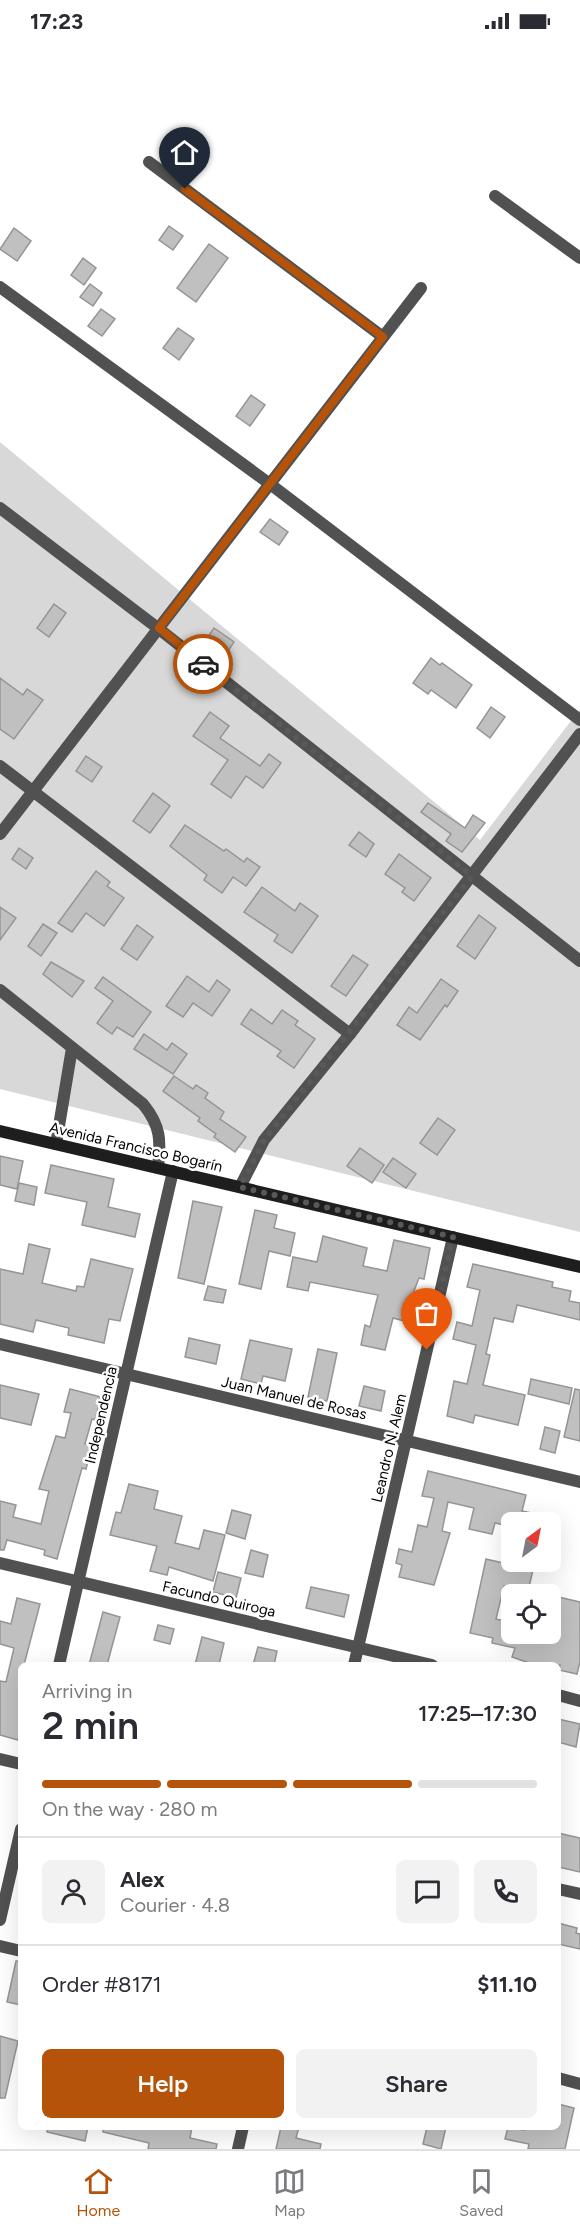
<!DOCTYPE html>
<html lang="en">
<head>
<meta charset="utf-8">
<style>
  :root { --surface:#fff; --page:#f2f2f3; --text:#2b2b33; --muted:#7c7c81; --line:#e1e1e2; --accent:#b45309 }
  body { margin:0; font-family:Figtree,sans-serif; background:var(--page); color:var(--text); height:100vh; display:flex; flex-direction:column; font-size:22px; white-space:nowrap }
  * { box-sizing:border-box; margin:0 }
  p { font-size:20px; color:var(--muted) }
  .icon { flex:none; width:33px; height:33px; fill:none; stroke:currentColor; stroke-width:2; stroke-linecap:round; stroke-linejoin:round }
  .map { position:relative; flex:1; overflow:hidden }
  .sheet { position:absolute; left:18px; top:1620px; width:543px; height:468px; display:flex; flex-direction:column; background:var(--surface); border-radius:9px; box-shadow:0 6px 24px #0002 }
  .sheet>* { flex:none }
  .needle { width:39px; rotate:32deg }
  .fabs { position:absolute; left:501px; top:1470px; display:grid; gap:12px }
  .fabs a { display:grid; place-items:center; width:60px; height:60px; border-radius:9px; background:var(--surface); box-shadow:0 6px 24px #0002; font-size:30px }
  .pin { position:absolute; display:grid; place-items:center; width:51px; height:51px; color:#fff; margin:-62px -26px; border-radius:50% 50% 50% 0; rotate:-45deg; box-shadow:0 0 6px #0007 }
  .pin .icon { rotate:45deg }
  .courier { position:absolute; display:grid; place-items:center; width:60px; height:60px; margin:-30px; border:4px solid #b45309; border-radius:50%; background:#fff; color:#222; box-shadow:0 2px 8px #0007 }
  .head em { font-style:normal; font-weight:600 }
  .head div { display:flex; flex-direction:column-reverse }
  .head { display:flex; align-items:center; justify-content:space-between; height:102px; padding:0 24px }
  h1 { font-size:39px; font-weight:600; line-height:45px }
  .bar { display:grid; grid-template-columns:repeat(4,1fr); gap:9px 6px; align-content:center; height:72px; padding:0 24px }
  .bar i { height:8px; border-radius:4px; background:var(--line) }
  .bar .on { background:var(--accent) }
  .bar p { grid-column:span 4 }
  .line { display:flex; align-items:center; gap:15px; padding:0 24px; border-top:2px solid var(--line) }
  .line div { flex:1 }
  .round { display:grid; place-items:center; flex:none; width:63px; height:63px; border-radius:9px; background:var(--page) }
  .button { display:flex; gap:12px; margin-top:auto; padding:12px 24px }
  .button a { flex:1; height:69px; border-radius:9px; background:var(--accent); color:#fff; font-size:24px; font-weight:600; line-height:69px; text-align:center }
  .button a+a { background:var(--page); color:var(--text) }
  .status { display:flex; justify-content:space-between; align-items:center; height:42px; padding:0 30px; background:var(--surface); direction:ltr }
  .status svg { height:16px; fill:currentColor }
  .dock { display:flex; justify-content:space-around; align-items:center; height:84px; border-top:2px solid var(--line); background:var(--surface); font-size:16px; color:var(--muted) }
  .dock a { display:grid; justify-items:center; gap:3px }
  .dock .on { color:var(--accent) }
  .map>svg:first-child { display:block }
  .green { fill:#d8d8d8 }
  .building { fill:#c0c0c0; stroke:#959595; stroke-width:1.5 }
  .lines { fill:none; stroke-linecap:round; stroke-linejoin:round }
  .street { stroke:#515151; stroke-width:12 }
  .secondary { stroke:#1e1e1e; stroke-width:12 }
  .done { stroke:#595959; stroke-width:6; stroke-dasharray:0 10.8 }
  .route { stroke:#b45309; stroke-width:8 }
  .labels { text-anchor:middle; dominant-baseline:central; stroke-width:5; stroke-linejoin:round; paint-order:stroke }
  .street-label { font-size:15px; fill:#000; stroke:#fff }
</style>
</head>
<body>
<div class="status"><b>17:23</b><svg viewBox="0 0 49 12"><path d="M0 12V9h3v3zM5 12V6h3v6zM10 12V3h3v9zM15 12V0h3v12zM26 1h20v11H26zM47 4h2v5h-2z"/></svg></div>
<div class="map">
<svg width="580" height="2107" viewBox="0 0 580 2107">
  <rect width="100%" height="100%" fill="#fff"/>
  <path class="green" d="M 0,400 L 480,798 L 580,667 L 580,1190 L 0,1047 Z"/>
  <g class="building">
    <path d="M 169,184 L 183,194 L 173,208 L 159,198 Z"/>
    <path d="M 14,186 L 31,199 L 17,219 L 0,207 Z"/>
    <path d="M 209,202 L 228,216 L 196,260 L 177,246 Z"/>
    <path d="M 83,216 L 96,226 L 84,243 L 71,233 Z"/>
    <path d="M 90,242 L 102,251 L 93,264 L 80,255 Z"/>
    <path d="M 101,267 L 115,277 L 102,294 L 88,284 Z"/>
    <path d="M 178,286 L 194,297 L 179,318 L 163,306 Z"/>
    <path d="M 251,353 L 265,363 L 250,384 L 236,374 Z"/>
    <path d="M 270,477 L 288,490 L 279,503 L 260,490 Z"/>
    <path d="M 54,562 L 66,571 L 49,595 L 37,586 Z"/>
    <path d="M 214,586 L 234,600 L 221,619 L 201,605 Z"/>
    <path d="M 431,616 L 440,623 L 442,621 L 472,643 L 456,666 L 431,648 L 428,652 L 413,641 Z"/>
    <path d="M 0,636 L 23,653 L 27,647 L 43,658 L 14,697 L 0,687 Z"/>
    <path d="M 491,665 L 505,675 L 490,696 L 477,686 Z"/>
    <path d="M 210,670 L 229,684 L 220,696 L 260,724 L 269,712 L 281,721 L 263,746 L 246,734 L 231,756 L 211,742 L 228,718 L 193,694 Z"/>
    <path d="M 86,714 L 102,725 L 92,740 L 76,729 Z"/>
    <path d="M 153,751 L 170,764 L 150,791 L 133,779 Z"/>
    <path d="M 428,761 L 465,786 L 473,773 L 485,781 L 462,810 L 446,799 L 451,792 L 421,770 Z"/>
    <path d="M 185,783 L 224,809 L 226,807 L 244,820 L 247,816 L 260,825 L 246,844 L 233,835 L 222,851 L 204,838 L 207,833 L 170,804 Z"/>
    <path d="M 359,790 L 374,802 L 366,815 L 349,803 Z"/>
    <path d="M 19,806 L 33,816 L 26,827 L 12,817 Z"/>
    <path d="M 399,812 L 431,836 L 414,859 L 402,850 L 405,846 L 385,832 Z"/>
    <path d="M 96,829 L 110,840 L 107,844 L 124,856 L 104,884 L 86,871 L 72,890 L 58,881 Z"/>
    <path d="M 262,845 L 295,869 L 300,861 L 318,874 L 292,911 L 274,899 L 278,893 L 244,870 Z"/>
    <path d="M 0,865 L 16,876 L 0,898 Z"/>
    <path d="M 479,873 L 496,886 L 475,917 L 457,904 Z"/>
    <path d="M 43,882 L 57,891 L 41,914 L 28,904 Z"/>
    <path d="M 137,883 L 153,895 L 137,918 L 121,907 Z"/>
    <path d="M 353,913 L 368,923 L 346,954 L 331,944 Z"/>
    <path d="M 51,920 L 84,939 L 72,955 L 43,932 Z"/>
    <path d="M 187,934 L 209,950 L 217,938 L 230,948 L 212,974 L 193,961 L 183,975 L 166,964 Z"/>
    <path d="M 103,935 L 151,970 L 133,995 L 117,985 L 112,992 L 97,981 L 113,959 L 95,946 Z"/>
    <path d="M 441,937 L 458,949 L 447,965 L 445,963 L 420,998 L 397,983 L 409,965 L 417,971 Z"/>
    <path d="M 251,967 L 272,982 L 282,968 L 298,979 L 295,983 L 315,997 L 294,1026 L 277,1014 L 281,1009 L 241,982 Z"/>
    <path d="M 144,992 L 167,1008 L 172,1001 L 187,1012 L 173,1032 L 134,1007 Z"/>
    <path d="M 174,1034 L 193,1047 L 196,1043 L 208,1051 L 205,1056 L 224,1070 L 220,1077 L 246,1095 L 235,1110 L 214,1095 L 216,1092 L 198,1079 L 200,1076 L 163,1049 Z"/>
    <path d="M 438,1076 L 455,1088 L 437,1113 L 420,1101 Z"/>
    <path d="M 360,1106 L 384,1123 L 372,1141 L 347,1124 Z"/>
    <path d="M 0,1114 L 23,1119 L 17,1147 L 0,1143 Z"/>
    <path d="M 393,1116 L 416,1132 L 406,1146 L 383,1130 Z"/>
    <path d="M 51,1123 L 114,1137 L 108,1165 L 140,1172 L 135,1195 L 82,1183 L 87,1160 L 45,1151 Z"/>
    <path d="M 19,1141 L 37,1145 L 34,1163 L 15,1159 Z"/>
    <path d="M 193,1159 L 222,1165 L 204,1242 L 178,1236 Z"/>
    <path d="M 255,1168 L 277,1173 L 274,1186 L 295,1191 L 290,1214 L 269,1209 L 261,1247 L 239,1242 Z"/>
    <path d="M 323,1194 L 367,1206 L 363,1224 L 387,1229 L 394,1198 L 430,1206 L 424,1237 L 419,1236 L 414,1249 L 408,1280 L 393,1276 L 385,1308 L 361,1303 L 365,1283 L 370,1285 L 378,1253 L 310,1240 L 308,1249 L 287,1245 L 293,1215 L 317,1220 Z"/>
    <path d="M 29,1202 L 50,1207 L 42,1241 L 76,1249 L 77,1244 L 84,1245 L 91,1217 L 133,1227 L 120,1279 L 109,1277 L 104,1301 L 68,1293 L 69,1286 L 36,1278 L 33,1290 L 0,1282 L 0,1227 L 23,1232 Z"/>
    <path d="M 473,1222 L 553,1240 L 552,1245 L 571,1249 L 569,1259 L 580,1261 L 580,1278 L 517,1263 L 513,1280 L 494,1276 L 486,1312 L 490,1313 L 483,1343 L 525,1353 L 518,1383 L 475,1373 L 473,1381 L 447,1374 L 454,1339 L 467,1342 L 476,1303 L 453,1297 L 457,1280 L 472,1284 L 480,1248 L 467,1245 Z"/>
    <path d="M 208,1244 L 226,1248 L 223,1261 L 204,1258 Z"/>
    <path d="M 189,1296 L 220,1303 L 216,1322 L 185,1315 Z"/>
    <path d="M 250,1298 L 292,1307 L 285,1339 L 263,1334 L 261,1342 L 241,1337 Z"/>
    <path d="M 318,1307 L 337,1311 L 327,1359 L 308,1355 Z"/>
    <path d="M 531,1337 L 572,1346 L 569,1362 L 528,1352 Z"/>
    <path d="M 0,1343 L 39,1352 L 31,1383 L 0,1376 Z"/>
    <path d="M 364,1344 L 385,1349 L 381,1369 L 359,1364 Z"/>
    <path d="M 70,1347 L 101,1355 L 95,1378 L 92,1377 L 85,1402 L 92,1403 L 86,1427 L 82,1426 L 57,1517 L 44,1513 L 45,1508 L 7,1498 L 4,1508 L 0,1508 L 0,1459 L 16,1463 L 13,1475 L 41,1482 L 49,1449 L 39,1447 L 56,1394 L 65,1396 L 71,1371 L 64,1370 Z"/>
    <path d="M 575,1347 L 580,1348 L 580,1399 L 564,1395 Z"/>
    <path d="M 545,1385 L 560,1389 L 555,1411 L 540,1407 Z"/>
    <path d="M 428,1429 L 526,1453 L 522,1469 L 551,1475 L 550,1480 L 512,1480 L 512,1485 L 495,1481 L 492,1492 L 469,1487 L 474,1466 L 448,1460 L 442,1489 L 450,1491 L 434,1543 L 399,1535 L 402,1523 L 396,1521 L 399,1507 L 412,1510 L 418,1483 L 427,1485 L 434,1456 L 422,1454 Z"/>
    <path d="M 129,1442 L 158,1449 L 154,1467 L 182,1474 L 175,1501 L 199,1507 L 204,1488 L 225,1493 L 213,1539 L 169,1525 L 167,1533 L 150,1529 L 157,1504 L 110,1493 L 116,1470 L 121,1471 Z"/>
    <path d="M 232,1468 L 251,1473 L 245,1497 L 226,1491 Z"/>
    <path d="M 251,1508 L 268,1513 L 263,1535 L 245,1531 Z"/>
    <path d="M 486,1517 L 533,1528 L 528,1549 L 504,1544 L 496,1577 L 512,1581 L 512,1592 L 550,1592 L 550,1553 L 580,1560 L 580,1620 L 577,1632 L 559,1628 L 560,1623 L 535,1623 L 512,1615 L 515,1606 L 492,1601 L 493,1596 L 470,1591 Z"/>
    <path d="M 218,1530 L 241,1536 L 236,1556 L 213,1550 Z"/>
    <path d="M 311,1545 L 349,1553 L 344,1575 L 306,1566 Z"/>
    <path d="M 17,1556 L 40,1562 L 24,1623 L 21,1623 L 21,1686 L 18,1698 L 0,1693 L 0,1639 L 6,1640 L 14,1606 L 0,1602 L 0,1579 L 11,1582 Z"/>
    <path d="M 103,1570 L 120,1575 L 107,1623 L 89,1623 Z"/>
    <path d="M 158,1583 L 174,1587 L 170,1602 L 154,1598 Z"/>
    <path d="M 202,1595 L 224,1601 L 219,1623 L 195,1623 Z"/>
    <path d="M 258,1605 L 277,1609 L 274,1623 L 253,1623 Z"/>
    <path d="M 558,1677 L 580,1682 L 576,1705 L 558,1700 Z"/>
    <path d="M 558,1791 L 580,1796 L 580,1830 L 558,1825 Z"/>
    <path d="M 558,1881 L 577,1886 L 576,1891 L 580,1892 L 580,1907 L 558,1902 Z"/>
    <path d="M 16,1919 L 21,1919 L 21,1963 L 7,1960 Z"/>
    <path d="M 0,1994 L 18,1999 L 5,2056 L 0,2056 Z"/>
    <path d="M 558,2062 L 574,2066 L 565,2107 L 528,2107 L 529,2102 L 505,2097 L 508,2085 L 524,2088 L 524,2085 L 558,2085 Z"/>
    <path d="M 48,2085 L 88,2085 L 85,2099 L 47,2090 Z"/>
    <path d="M 103,2085 L 192,2085 L 190,2096 L 217,2102 L 216,2107 L 148,2107 L 149,2101 L 103,2090 Z"/>
    <path d="M 281,2085 L 299,2085 L 296,2096 L 321,2102 L 320,2107 L 276,2107 Z"/>
    <path d="M 427,2085 L 446,2085 L 441,2107 L 423,2102 Z"/>
  </g>
  <g class="lines">
    <g class="street">
      <path d="M 149,120 L 383,295"/>
      <path d="M 495,154 L 580,216"/>
      <path d="M 0,245 L 270,442 L 580,678"/>
      <path d="M 0,466 L 159,587 L 580,919"/>
      <path d="M 0,724 L 350,992"/>
      <path d="M 0,792 L 421,246"/>
      <path d="M 0,948 L 143,1062 C 161,1084 161,1099 158,1126"/>
      <path d="M 56,1102 L 72,1006"/>
      <path d="M 240,1145 L 264,1098 L 350,992 L 580,692"/>
      <path d="M 0,1302 L 580,1440"/>
      <path d="M 0,1521 L 432,1623"/>
      <path d="M 59,1623 L 173,1129"/>
      <path d="M 354,1623 L 453,1195"/>
      <path d="M 558,1653 L 580,1659"/>
      <path d="M 0,1717 L 21,1722"/>
      <path d="M 558,1847 L 580,1852"/>
      <path d="M 0,1878 L 21,1787"/>
      <path d="M 0,1904 L 21,1909"/>
      <path d="M 558,2036 L 580,2042"/>
      <path d="M 238,2107 L 243,2085"/>
    </g>
    <path class="secondary" d="M 0,1089 L 580,1225"/>
  </g>
  <g class="lines">
    <path class="done" d="M 203,622 L 472,834 L 264,1098 L 240,1145 L 453,1195 L 427,1308"/>
    <path class="route" d="M 185,147 L 383,295 L 159,586 L 203,622"/>
  </g>
  <g class="labels">
    <g class="street-label">
      <text transform="translate(136 1105) rotate(13)">Avenida Francisco Bogarín</text>
      <text transform="translate(294 1356) rotate(13)">Juan Manuel de Rosas</text>
      <text transform="translate(101 1373) rotate(-77)">Independencia</text>
      <text transform="translate(389 1406) rotate(-77)">Leandro N. Alem</text>
      <text transform="translate(219 1557) rotate(13)">Facundo Quiroga</text>
    </g>
  </g>
</svg>
<div class="fabs">
<a><svg class="needle" viewBox="-14 -14 28 28"><path d="M0-13l5 13h-10z" fill="#e53935"/><path d="M0 13l5-13h-10z" fill="#7c7c81"/></svg></a>
<a><svg class="icon" aria-label="locate" viewBox="0 0 24 24"><circle cx="12" cy="12" r="6"/><path d="M12 2v4M12 18v4M2 12h4M18 12h4"/></svg></a>
</div>
<div class="pin" style="left:427px;top:1308px;background:#ea580c"><svg class="icon" aria-label="bag" viewBox="0 0 24 24"><path d="M5 8h14l-1 12H6zM9 8a3 3 0 0 1 6 0"/></svg></div>
<div class="pin" style="left:185px;top:147px;background:#1f2937"><svg class="icon" aria-label="home" viewBox="0 0 24 24"><path d="M3 11l9-7 9 7M6 9v11h12V9"/></svg></div>
<div class="courier" style="left:203px;top:622px"><svg class="icon" aria-label="car" viewBox="0 0 24 24"><path d="M5 17H2v-5l4-1 3-4h7l3 4 3 1v5h-3M9 17h6M6 11h13"/><circle cx="7" cy="17" r="2"/><circle cx="17" cy="17" r="2"/></svg></div>
<section class="sheet">
<div class="head"><div><h1>2 min</h1><p>Arriving in</p></div><em>17:25–17:30</em></div>
<div class="bar"><i class="on"></i><i class="on"></i><i class="on"></i><i></i><p>On the way · 280 m</p></div>
<div class="line" style="height:108px"><a class="round"><svg class="icon" aria-label="person" viewBox="0 0 24 24"><circle cx="12" cy="8" r="4"/><path d="M4 21q1-7 8-7t8 7"/></svg></a><div><b>Alex</b><p>Courier · 4.8</p></div><a class="round"><svg class="icon" aria-label="chat" viewBox="0 0 24 24"><path d="M4 5h16v11H9l-5 4z"/></svg></a><a class="round"><svg class="icon" aria-label="phone" viewBox="0 0 24 24"><path d="M5 4h4l2 5-3 2q2 4 5 5l2-3 5 2v4C11 20 4 13 5 4z"/></svg></a></div>
<div class="line" style="height:78px"><div>Order #8171</div><b>$11.10</b></div>
<div class="button"><a>Help</a><a>Share</a></div>
</section>
</div>
<nav class="dock">
<a class="on"><svg class="icon" aria-label="home" viewBox="0 0 24 24"><path d="M3 11l9-7 9 7M6 9v11h12V9"/></svg>Home</a>
<a><svg class="icon" aria-label="map" viewBox="0 0 24 24"><path d="M3 6l6-2 6 2 6-2v14l-6 2-6-2-6 2zM9 4v14M15 6v14"/></svg>Map</a>
<a><svg class="icon" aria-label="saved" viewBox="0 0 24 24"><path d="M7 4h10v16l-5-4-5 4z"/></svg>Saved</a>
</nav>
</body>
</html>
